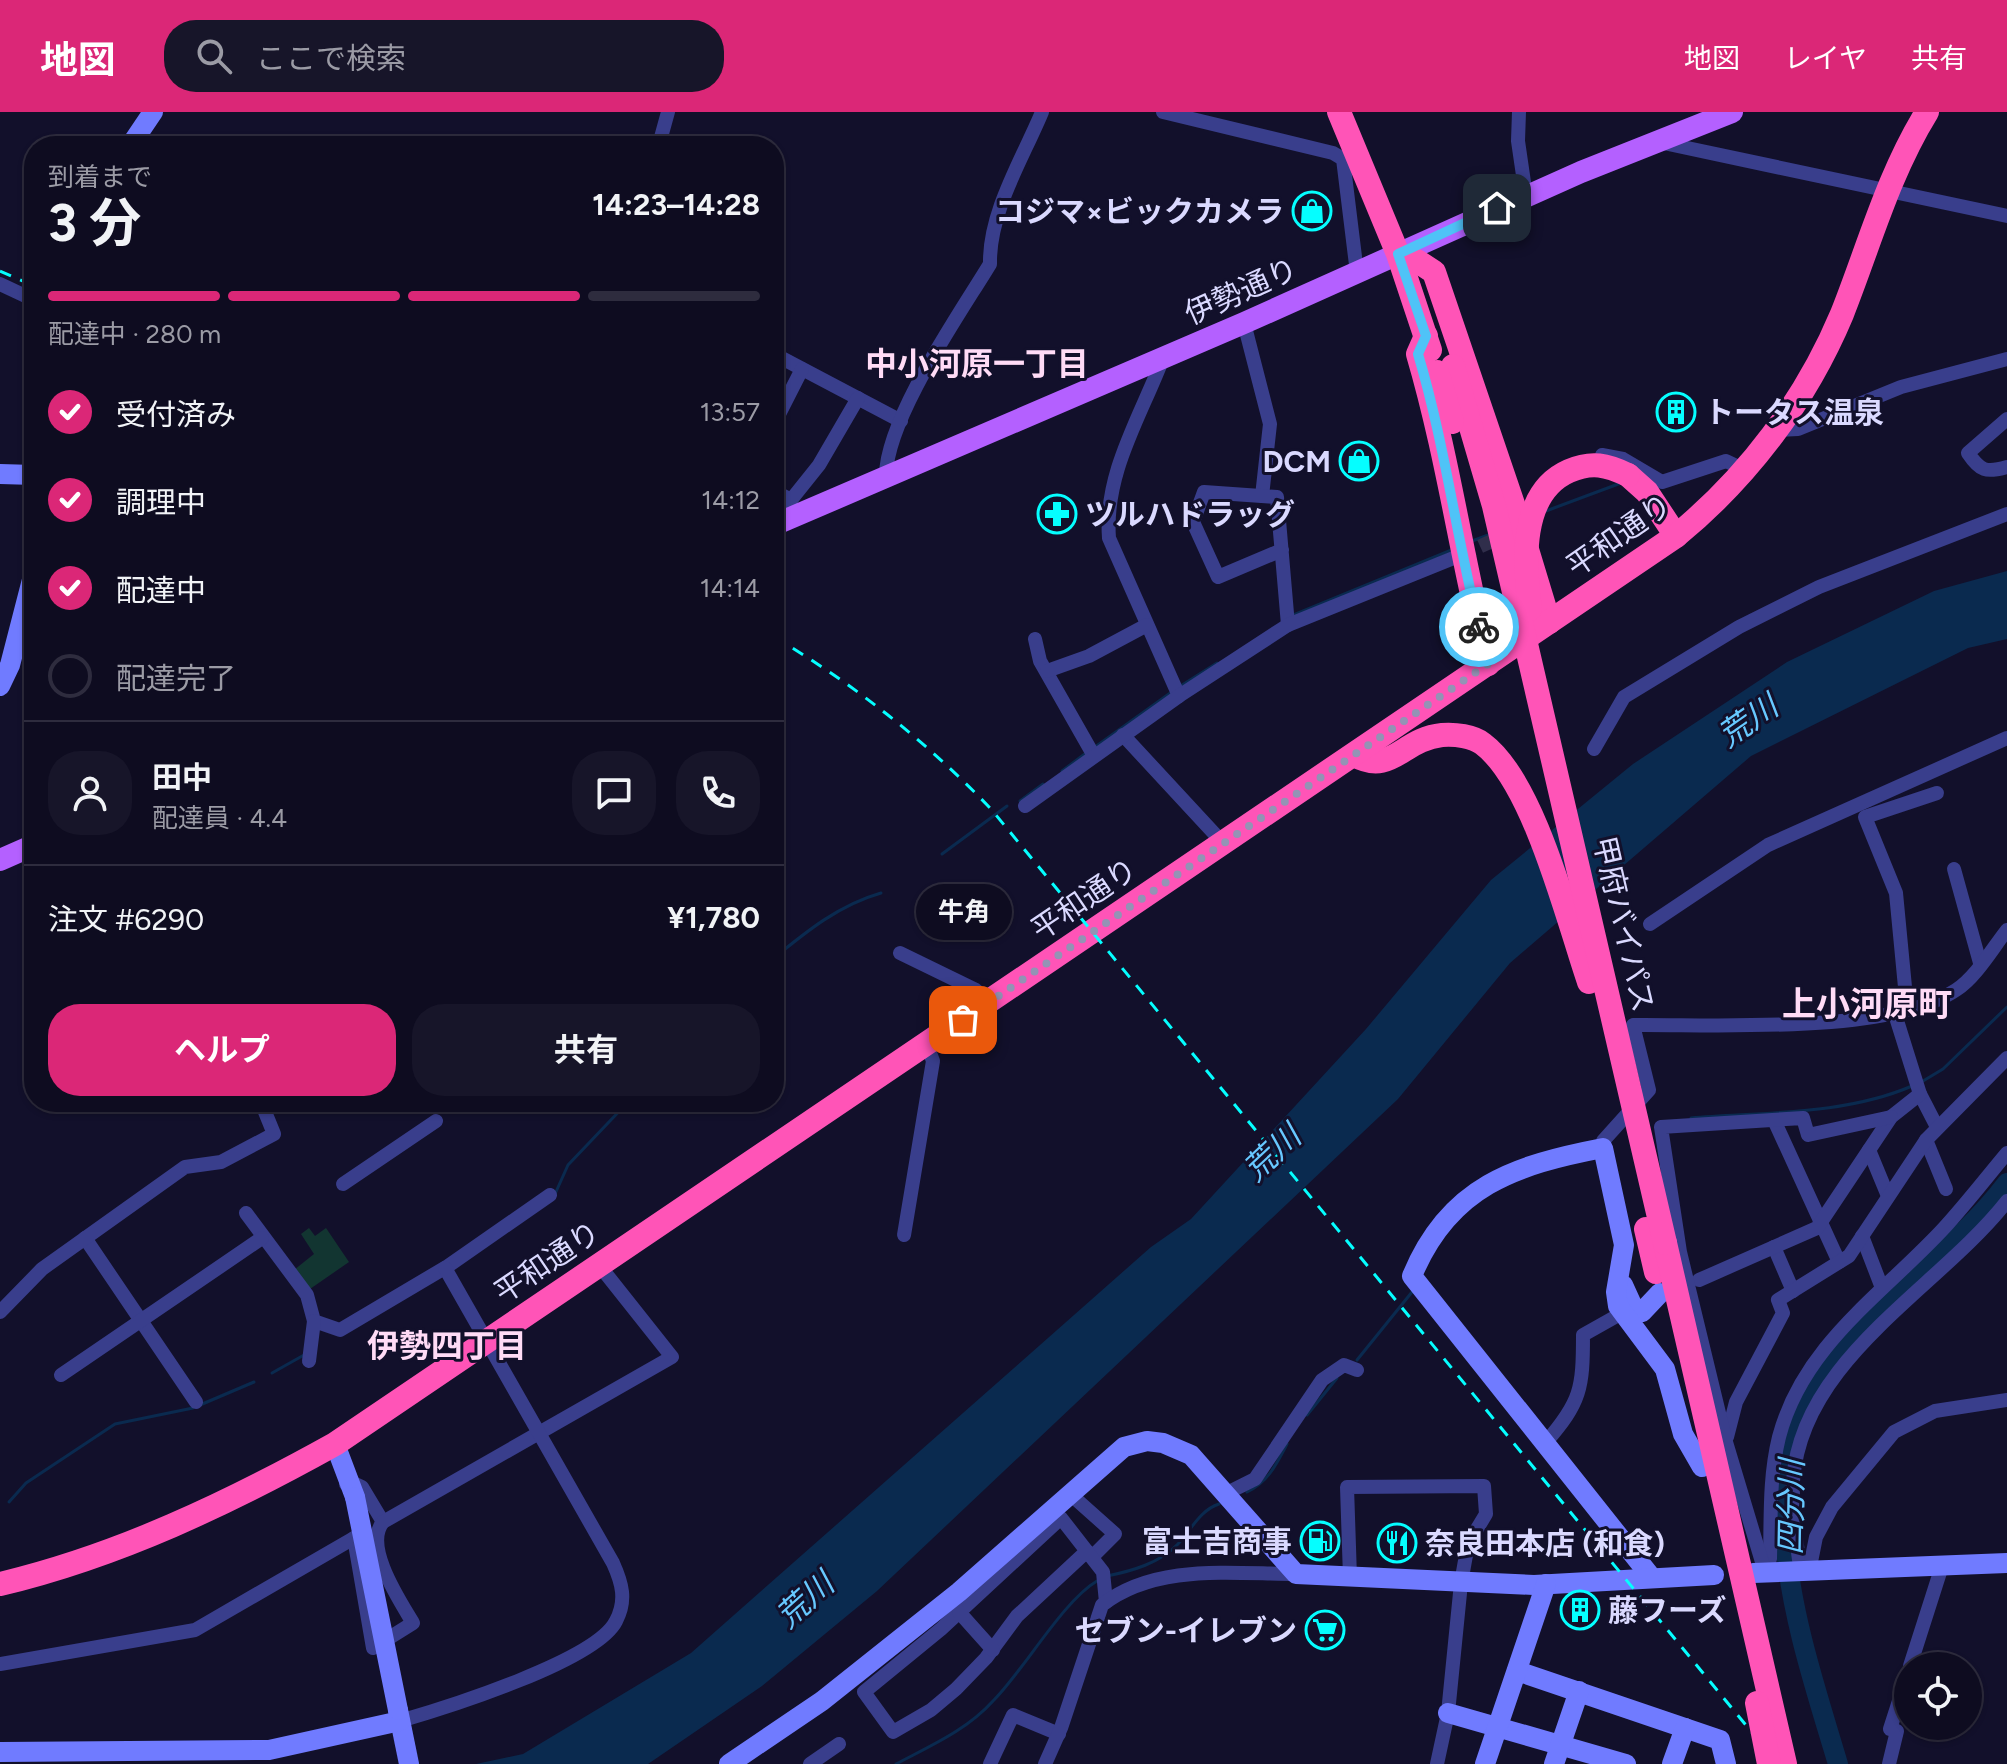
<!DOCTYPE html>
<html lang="ja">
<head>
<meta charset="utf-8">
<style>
  :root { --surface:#0e0c20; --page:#171529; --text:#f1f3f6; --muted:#9b9ba5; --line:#2e2c3e; --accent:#db2777 }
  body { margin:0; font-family:Figtree,"Noto Sans JP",sans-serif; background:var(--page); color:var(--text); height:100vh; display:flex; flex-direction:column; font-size:30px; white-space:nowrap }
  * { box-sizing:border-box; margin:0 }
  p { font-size:26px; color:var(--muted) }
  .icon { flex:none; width:44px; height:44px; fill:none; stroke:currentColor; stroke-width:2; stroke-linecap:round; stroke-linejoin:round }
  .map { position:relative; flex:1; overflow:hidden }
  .details { position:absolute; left:24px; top:24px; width:760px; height:976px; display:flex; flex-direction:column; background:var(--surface); border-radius:32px; box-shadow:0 2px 6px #0004,0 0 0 2px var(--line) }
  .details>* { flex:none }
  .tools { position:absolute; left:1894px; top:1540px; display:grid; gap:16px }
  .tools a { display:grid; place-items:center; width:88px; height:88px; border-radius:50%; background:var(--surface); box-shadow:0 2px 6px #0004,0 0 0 2px var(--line); font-size:40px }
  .pin { position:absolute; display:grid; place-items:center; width:68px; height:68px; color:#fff; margin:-34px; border-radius:16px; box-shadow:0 4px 12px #0006 }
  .courier { position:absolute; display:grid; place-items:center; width:80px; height:80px; margin:-40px; border:6px solid #4fc3f7; border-radius:50%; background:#fff; color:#222; box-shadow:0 2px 10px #0007 }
  .bubble { position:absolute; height:56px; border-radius:28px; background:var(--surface); box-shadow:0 2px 6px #0004,0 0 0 2px var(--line); font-size:26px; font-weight:700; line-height:56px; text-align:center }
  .overview em { font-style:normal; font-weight:700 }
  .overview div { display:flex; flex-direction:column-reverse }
  .overview { display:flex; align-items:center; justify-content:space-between; height:136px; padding:0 24px }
  h1 { font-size:52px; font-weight:700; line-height:60px }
  .bar { display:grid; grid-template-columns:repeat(4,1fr); gap:12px 8px; align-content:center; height:96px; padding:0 24px }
  .bar i { height:10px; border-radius:6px; background:var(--line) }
  .bar .on { background:var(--accent) }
  .bar p { grid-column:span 4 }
  .line { display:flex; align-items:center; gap:20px; padding:0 24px; border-top:2px solid var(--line) }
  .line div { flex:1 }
  .round { display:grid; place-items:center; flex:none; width:84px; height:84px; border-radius:32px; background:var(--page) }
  ol { padding:0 24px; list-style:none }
  li { display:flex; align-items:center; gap:24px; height:88px }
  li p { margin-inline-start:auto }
  li .icon { padding:8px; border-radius:50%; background:var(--accent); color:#fff; stroke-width:4 }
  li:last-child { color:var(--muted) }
  li i { width:44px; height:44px; border:4px solid var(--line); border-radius:50% }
  .button { display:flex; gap:16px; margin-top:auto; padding:16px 24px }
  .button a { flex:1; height:92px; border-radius:32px; background:var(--accent); color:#fff; font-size:32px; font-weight:700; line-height:92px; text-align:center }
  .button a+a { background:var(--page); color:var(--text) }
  header { display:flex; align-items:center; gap:48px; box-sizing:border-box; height:112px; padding:0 40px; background:var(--accent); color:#fff }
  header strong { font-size:38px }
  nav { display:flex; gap:44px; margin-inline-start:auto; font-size:28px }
  .search { width:560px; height:72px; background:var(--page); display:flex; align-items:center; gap:20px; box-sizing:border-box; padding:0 28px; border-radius:32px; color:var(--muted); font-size:30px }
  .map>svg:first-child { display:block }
  .green { fill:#123531 }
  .water { fill:#0a2a4f }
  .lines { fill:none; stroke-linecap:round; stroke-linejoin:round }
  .stream { stroke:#0a2a4f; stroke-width:3 }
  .river { stroke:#0a2a4f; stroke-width:20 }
  .street-tunnel { stroke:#302e4b; stroke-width:14; stroke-dasharray:14 7; stroke-linecap:butt }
  .street { stroke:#393e8c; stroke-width:14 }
  .secondary { stroke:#707bff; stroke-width:20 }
  .primary { stroke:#b460ff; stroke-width:22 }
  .highway { stroke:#ff54b7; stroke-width:24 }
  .rail { stroke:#05feff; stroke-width:3; stroke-dasharray:12 10; stroke-linecap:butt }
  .secondary-bridge { stroke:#707bff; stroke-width:20 }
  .highway-bridge { stroke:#ff54b7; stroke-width:24 }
  .done { stroke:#9493b5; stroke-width:8; stroke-dasharray:0 14.4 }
  .route { stroke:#4fc3f7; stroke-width:10 }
  .labels { text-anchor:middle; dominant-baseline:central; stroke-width:6; stroke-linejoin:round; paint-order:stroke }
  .poi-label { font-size:30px; font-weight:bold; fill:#dad9ff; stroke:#12102b; text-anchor:end }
  .street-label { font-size:30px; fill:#dad9ff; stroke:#12102b }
  .neighbourhood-label { font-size:32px; font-weight:bold; fill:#ffdbf6; stroke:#12102b }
  .water-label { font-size:32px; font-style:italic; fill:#67c8ff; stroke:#12102b }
  .quarter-label { font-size:34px; font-weight:bold; fill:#ffdbf6; stroke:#12102b }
</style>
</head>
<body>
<header>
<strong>地図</strong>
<div class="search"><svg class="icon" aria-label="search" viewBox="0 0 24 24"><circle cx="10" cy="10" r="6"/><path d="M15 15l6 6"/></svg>ここで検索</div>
<nav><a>地図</a><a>レイヤ</a><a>共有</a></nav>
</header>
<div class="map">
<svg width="2007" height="1652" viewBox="0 0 2007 1652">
  <rect width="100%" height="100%" fill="#12102b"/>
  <path class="green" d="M 309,1116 L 315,1124 L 326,1116 L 349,1150 L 310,1177 L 294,1158 L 314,1142 L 301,1122 Z"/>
  <path class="water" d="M 2007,459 L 2007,527 L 1968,536 L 1751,644 L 1510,851 L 1398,987 L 877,1479 L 762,1574 L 648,1652 L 476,1652 L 523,1642 L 691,1541 L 1151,1135 L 1191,1107 L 1366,917 L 1491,768 L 1633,652 L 1787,550 L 1934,479 Z"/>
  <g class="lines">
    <g class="stream">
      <path d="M 1546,399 L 1621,371"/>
      <path d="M 1472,429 L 1491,422"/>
      <path d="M 1291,504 L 1454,437"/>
      <path d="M 1179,575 L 1217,551"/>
      <path d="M 1095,635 L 1173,579"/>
      <path d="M 1062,659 L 1086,641"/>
      <path d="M 1020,689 L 1043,672"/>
      <path d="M 942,742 L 1007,694"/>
      <path d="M 774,846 C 807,819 839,793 881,781"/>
      <path d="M 1923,969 L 1943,957 L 2007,895"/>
      <path d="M 1691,1006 C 1764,1000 1845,1003 1912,974"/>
      <path d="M 555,1082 L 568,1053 L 628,990"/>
      <path d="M 1357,1248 L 1412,1180"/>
      <path d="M 272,1261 L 304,1243"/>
      <path d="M 200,1293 L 254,1270"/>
      <path d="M 1307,1303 L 1337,1266"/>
      <path d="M 1247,1380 C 1268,1370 1276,1353 1287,1332"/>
      <path d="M 9,1390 L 26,1371 L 115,1312 L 193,1296"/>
      <path d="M 1107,1464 C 1132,1459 1160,1451 1178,1432 C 1191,1418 1200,1398 1219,1392"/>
      <path d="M 896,1652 C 930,1634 967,1618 993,1589 C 1024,1558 1063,1489 1097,1469"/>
    </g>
    <path class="river" d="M 1838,1652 C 1800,1524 1740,1361 1835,1244 C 1886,1181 1958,1136 2007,1071"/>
    <path class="street-tunnel" d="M 1461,443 L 1505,423"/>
    <g class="street">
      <path d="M 1163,0 L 1333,41 L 1343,47 L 1357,161"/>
      <path d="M 1519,0 L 1518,29 L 1526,84"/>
      <path d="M 1659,30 L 2007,104"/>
      <path d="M 662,34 L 660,29 L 668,0"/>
      <path d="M 0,172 L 34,188"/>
      <path d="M 1244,211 L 1270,312 L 1262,384"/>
      <path d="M 774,242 L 901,309"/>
      <path d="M 1163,246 C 1141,304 1104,361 1109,426 L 1179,584"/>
      <path d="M 2007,307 L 1968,341 C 1980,359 1986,361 2007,355"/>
      <path d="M 774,312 L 802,257"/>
      <path d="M 1777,318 L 1798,317 L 1901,275 L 2007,247"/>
      <path d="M 1602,343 L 1623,347 L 1662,370 L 1726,349 L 1745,358"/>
      <path d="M 886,363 C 887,306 959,203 990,152 C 989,100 1022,48 1042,0"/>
      <path d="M 774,379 L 791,388"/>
      <path d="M 783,410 L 791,388 L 819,353 L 858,286"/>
      <path d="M 1282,438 L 1218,465 L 1193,410 L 1204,380 L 1277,385 L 1288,513"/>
      <path d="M 1035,527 L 1040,549 L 1094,644"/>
      <path d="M 1047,559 L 1089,544 L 1147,513"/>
      <path d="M 1123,623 L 1223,731"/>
      <path d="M 1594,637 L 1624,585 L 1739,515 L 1819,475 L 2007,402"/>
      <path d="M 1025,694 L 1179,584 L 1288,513 L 1461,443"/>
      <path d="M 1954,757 L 1980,851"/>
      <path d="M 1650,812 L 1768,733 L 2007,626"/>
      <path d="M 900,841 L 976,878 L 980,896"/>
      <path d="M 1907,896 L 1896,781 L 1865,705 L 1937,681"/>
      <path d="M 1920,982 L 1937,1015"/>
      <path d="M 1774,1008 L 1839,1150"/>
      <path d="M 1926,1028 L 1946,1077"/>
      <path d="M 1603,1036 L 1603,1029 L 1649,978 L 1633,913 C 1715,912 1889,923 1956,878 C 1976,865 1992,837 2007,818"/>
      <path d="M 1869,1038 L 1888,1084"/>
      <path d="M 343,1072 L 436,1009"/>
      <path d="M 246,1101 L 307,1183 L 314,1209 L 340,1218 L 448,1154 L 550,1083"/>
      <path d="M 904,1123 L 933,949 L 927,933"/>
      <path d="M 1862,1124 L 1882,1176"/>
      <path d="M 85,1126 L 196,1290"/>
      <path d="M 1774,1135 L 1793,1179"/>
      <path d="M 1699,1168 L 1817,1116 L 1891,1005 L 1920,982 L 1894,899"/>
      <path d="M 0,1200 L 42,1157 L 185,1055 L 221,1050 L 274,1022 L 261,990"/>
      <path d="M 309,1249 L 314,1209"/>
      <path d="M 61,1263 L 262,1126"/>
      <path d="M 1727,1325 L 1736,1290 L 1783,1201 L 1778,1188 L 1849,1144 L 1926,1028 L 2007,946"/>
      <path d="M 1546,1330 C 1581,1290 1583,1276 1583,1223 L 1615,1205"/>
      <path d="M 346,1372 L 349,1369 L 362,1375 L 383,1410"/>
      <path d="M 1069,1381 L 1115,1422 L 1092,1445"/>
      <path d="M 1225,1382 L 1255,1367 L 1322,1268 L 1344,1253 L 1357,1258"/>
      <path d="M 354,1426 L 373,1536 L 413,1511 C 400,1489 363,1434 383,1410 L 672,1245 L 599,1153"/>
      <path d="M 1087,1439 L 1017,1504 L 986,1546 L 956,1577 L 931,1598 L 893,1620 L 864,1580 L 941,1517 L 1061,1406 L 1103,1460 L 1106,1490"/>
      <path d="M 1764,1452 L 1770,1447 C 1771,1405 1769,1366 1779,1325 C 1803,1233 1883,1182 1944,1116 C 1966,1092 1986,1066 2007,1041"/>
      <path d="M 1765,1460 L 1726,1330 L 1680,1140 L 1661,1015 L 1803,1006 L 1808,1023 L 1891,1005"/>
      <path d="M 1801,1460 C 1796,1430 1792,1400 1793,1369 C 1801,1247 1938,1177 2007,1089"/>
      <path d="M 1809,1460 L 1816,1425 L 1832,1395 L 1894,1320 L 1935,1299 L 2007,1288"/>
      <path d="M 1350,1465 L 1347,1375 L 1484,1374 L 1486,1402 L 1468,1432 L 1461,1471 L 1448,1601 L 1437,1652"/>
      <path d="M 959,1500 L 993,1538"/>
      <path d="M 0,1552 L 195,1518 L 354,1426"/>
      <path d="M 1910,1554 L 1942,1454"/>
      <path d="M 400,1609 C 445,1596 596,1549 616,1509 C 627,1488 622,1471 613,1451 L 445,1156"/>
      <path d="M 810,1652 L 839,1632"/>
      <path d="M 990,1652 L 1013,1603 L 1059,1622"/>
      <path d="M 1045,1652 L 1061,1616 L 1102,1493 C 1156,1451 1232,1462 1296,1462"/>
      <path d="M 1889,1652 L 1897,1619 L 1890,1617 L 1908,1561"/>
    </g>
    <g class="secondary">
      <path d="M 130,34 L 153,0"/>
      <path d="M 0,362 L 34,363"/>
      <path d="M 0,574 L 10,553 L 34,460"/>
      <path d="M 1623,1173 L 1633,1195 L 1642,1200 L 1660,1181"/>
      <path d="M 335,1332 L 355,1385"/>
      <path d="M 1753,1461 L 2007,1451"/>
      <path d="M 1652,1466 L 1412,1164 C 1449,1074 1515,1053 1603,1036 L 1624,1133 L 1616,1180 L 1618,1194 L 1665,1257 L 1683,1322 L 1702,1355"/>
      <path d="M 1517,1559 L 1720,1628 L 1726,1652"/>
      <path d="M 398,1598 L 409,1652"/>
      <path d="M 1448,1601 L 1626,1652"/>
      <path d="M 0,1640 L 269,1638 L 400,1609"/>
      <path d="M 729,1652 L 822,1589 L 959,1480 L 1124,1335 L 1147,1329 L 1163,1331 L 1191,1343 L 1296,1462 L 1534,1473 L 1714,1463"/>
      <path d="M 1485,1652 L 1546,1472"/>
      <path d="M 1554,1652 L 1579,1579"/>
      <path d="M 1672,1652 L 1685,1616"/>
    </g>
    <g class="primary">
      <path d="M 774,413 L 1244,211 L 1581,60 L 1732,0"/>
      <path d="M 0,748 L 34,733"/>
    </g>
    <g class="highway">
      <path d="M 1339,0 L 1398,142 L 1430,238"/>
      <path d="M 1417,149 L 1434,160 L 1515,398 L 1549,510"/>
      <path d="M 1426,224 L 1418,242 C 1448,344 1462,449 1488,552"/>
      <path d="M 1628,363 L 1647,380 L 1676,424"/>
      <path d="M 1354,643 C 1392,664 1402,627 1442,623 C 1455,622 1473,624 1483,632 C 1534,670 1568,809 1589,870"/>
      <path d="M 1646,1117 L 1656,1160"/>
      <path d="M 1665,1131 L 1785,1652"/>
      <path d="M 0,1472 C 118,1444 229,1391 335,1332 L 1676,424 C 1748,365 1806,288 1842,202 C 1869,134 1888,63 1927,0"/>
    </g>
    <g class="rail">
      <path d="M 0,159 L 34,174"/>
      <path d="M 774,525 C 853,571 928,631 991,697 L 1778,1652"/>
    </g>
    <path class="secondary-bridge" d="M 355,1385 L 398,1598"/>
    <g class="highway-bridge">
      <path d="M 1453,254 L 1494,394 L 1665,1131"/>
      <path d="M 1437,260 L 1452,310"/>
      <path d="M 1530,497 C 1524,452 1519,381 1569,359 C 1592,349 1607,353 1628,363"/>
      <path d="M 1757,1591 L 1769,1652"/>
    </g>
  </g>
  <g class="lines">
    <path class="done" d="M 963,908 L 1488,552 L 1479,515"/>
    <path class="route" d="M 1479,515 C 1456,424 1445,332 1418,242 L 1426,224 L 1398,142 L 1497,96"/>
  </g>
  <defs>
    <g id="shop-ring" transform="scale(2)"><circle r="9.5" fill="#12102b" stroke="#05feff" stroke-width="1.5"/><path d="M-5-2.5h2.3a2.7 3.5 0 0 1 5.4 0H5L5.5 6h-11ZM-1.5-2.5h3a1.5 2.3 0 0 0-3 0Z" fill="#05feff"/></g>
    <g id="building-ring" transform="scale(2)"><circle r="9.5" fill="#12102b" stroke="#05feff" stroke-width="1.5"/><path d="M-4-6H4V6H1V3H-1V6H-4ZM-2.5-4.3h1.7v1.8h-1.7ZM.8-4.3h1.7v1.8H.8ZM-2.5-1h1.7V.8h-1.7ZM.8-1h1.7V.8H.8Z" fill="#05feff"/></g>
    <g id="pharmacy-ring" transform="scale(2)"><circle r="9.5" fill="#12102b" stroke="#05feff" stroke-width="1.5"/><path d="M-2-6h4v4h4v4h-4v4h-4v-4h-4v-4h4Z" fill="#05feff"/></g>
    <g id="fuel-ring" transform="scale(2)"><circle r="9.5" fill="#12102b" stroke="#05feff" stroke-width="1.5"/><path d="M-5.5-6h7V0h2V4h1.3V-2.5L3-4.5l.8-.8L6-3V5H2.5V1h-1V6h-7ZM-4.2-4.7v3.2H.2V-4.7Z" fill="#05feff"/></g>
    <g id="restaurant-ring" transform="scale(2)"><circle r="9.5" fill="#12102b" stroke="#05feff" stroke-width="1.5"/><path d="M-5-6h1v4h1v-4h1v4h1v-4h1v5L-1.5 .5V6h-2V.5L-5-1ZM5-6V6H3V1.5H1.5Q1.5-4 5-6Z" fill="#05feff"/></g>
    <g id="supermarket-ring" transform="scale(2)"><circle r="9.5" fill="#12102b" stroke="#05feff" stroke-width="1.5"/><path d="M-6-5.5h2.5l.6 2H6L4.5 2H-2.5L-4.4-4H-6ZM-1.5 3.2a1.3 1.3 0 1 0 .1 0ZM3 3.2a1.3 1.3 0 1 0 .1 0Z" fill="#05feff"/></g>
  </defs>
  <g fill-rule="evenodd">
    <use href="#shop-ring" x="1312" y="99"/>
    <use href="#building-ring" x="1676" y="300"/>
    <use href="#shop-ring" x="1359" y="349"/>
    <use href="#pharmacy-ring" x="1057" y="402"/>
    <use href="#fuel-ring" x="1320" y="1429"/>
    <use href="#restaurant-ring" x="1397" y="1431"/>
    <use href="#building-ring" x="1580" y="1498"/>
    <use href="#supermarket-ring" x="1325" y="1518"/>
  </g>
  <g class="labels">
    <g class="poi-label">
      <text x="1284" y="99">コジマ×ビックカメラ</text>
      <text x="1704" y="300" text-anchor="start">トータス温泉</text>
      <text x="1331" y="349">DCM</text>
      <text x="1085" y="402" text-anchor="start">ツルハドラッグ</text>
      <text x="1292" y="1429">富士吉商事</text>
      <text x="1425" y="1431" text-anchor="start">奈良田本店 (和食)</text>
      <text x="1608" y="1498" text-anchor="start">藤フーズ</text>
      <text x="1297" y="1518">セブン-イレブン</text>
    </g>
    <g class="street-label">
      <text transform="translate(1241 179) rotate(-24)">伊勢通り</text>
      <text transform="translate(1619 423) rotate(-35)">平和通り</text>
      <text transform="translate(1084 787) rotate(-34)">平和通り</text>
      <text transform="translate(1624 812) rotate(77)">甲府バイパス</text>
      <text transform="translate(547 1150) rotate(-34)">平和通り</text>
    </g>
    <g class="neighbourhood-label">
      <text x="977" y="252">中小河原一丁目</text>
      <text x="447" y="1234">伊勢四丁目</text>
    </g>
    <g class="water-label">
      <text transform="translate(1748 609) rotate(-35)">荒川</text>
      <text transform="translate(1272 1041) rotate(-43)">荒川</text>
      <text transform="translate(1791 1395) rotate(-89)">四分川</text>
      <text transform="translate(805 1488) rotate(-42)">荒川</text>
    </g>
    <g class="quarter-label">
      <text x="1867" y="892">上小河原町</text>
    </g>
  </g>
</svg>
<div class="tools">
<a><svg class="icon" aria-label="locate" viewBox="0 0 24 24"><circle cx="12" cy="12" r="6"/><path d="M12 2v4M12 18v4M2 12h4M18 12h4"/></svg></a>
</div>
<div class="pin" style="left:963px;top:908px;background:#ea580c"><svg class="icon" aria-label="bag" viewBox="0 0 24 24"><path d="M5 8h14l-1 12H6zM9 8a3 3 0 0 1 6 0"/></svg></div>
<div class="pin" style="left:1497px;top:96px;background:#1f2937"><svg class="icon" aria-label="home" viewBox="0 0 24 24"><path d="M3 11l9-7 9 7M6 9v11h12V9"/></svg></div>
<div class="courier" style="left:1479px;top:515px"><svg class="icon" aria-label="bike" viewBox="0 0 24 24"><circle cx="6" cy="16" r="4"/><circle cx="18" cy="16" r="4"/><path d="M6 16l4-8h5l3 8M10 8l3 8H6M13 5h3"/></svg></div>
<div class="bubble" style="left:916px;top:772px;width:96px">牛角</div>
<section class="details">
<div class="overview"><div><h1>3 分</h1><p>到着まで</p></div><em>14:23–14:28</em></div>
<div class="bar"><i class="on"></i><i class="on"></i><i class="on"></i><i></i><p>配達中 · 280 m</p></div>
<ol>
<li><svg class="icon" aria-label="check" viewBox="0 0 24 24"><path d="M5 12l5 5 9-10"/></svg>受付済み<p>13:57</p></li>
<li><svg class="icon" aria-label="check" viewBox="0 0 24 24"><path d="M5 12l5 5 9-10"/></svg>調理中<p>14:12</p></li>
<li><svg class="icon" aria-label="check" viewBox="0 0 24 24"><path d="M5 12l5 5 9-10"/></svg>配達中<p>14:14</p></li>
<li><i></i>配達完了</li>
</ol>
<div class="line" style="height:144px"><a class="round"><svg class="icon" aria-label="person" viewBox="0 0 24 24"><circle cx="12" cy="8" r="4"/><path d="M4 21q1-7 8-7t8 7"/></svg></a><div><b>田中</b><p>配達員 · 4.4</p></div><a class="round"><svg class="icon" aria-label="chat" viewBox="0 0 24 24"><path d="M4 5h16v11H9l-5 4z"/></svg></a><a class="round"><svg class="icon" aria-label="phone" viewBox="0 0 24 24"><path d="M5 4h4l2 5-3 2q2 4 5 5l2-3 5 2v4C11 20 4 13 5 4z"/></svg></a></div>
<div class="line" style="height:104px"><div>注文 #6290</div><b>¥1,780</b></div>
<div class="button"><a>ヘルプ</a><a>共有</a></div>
</section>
</div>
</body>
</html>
